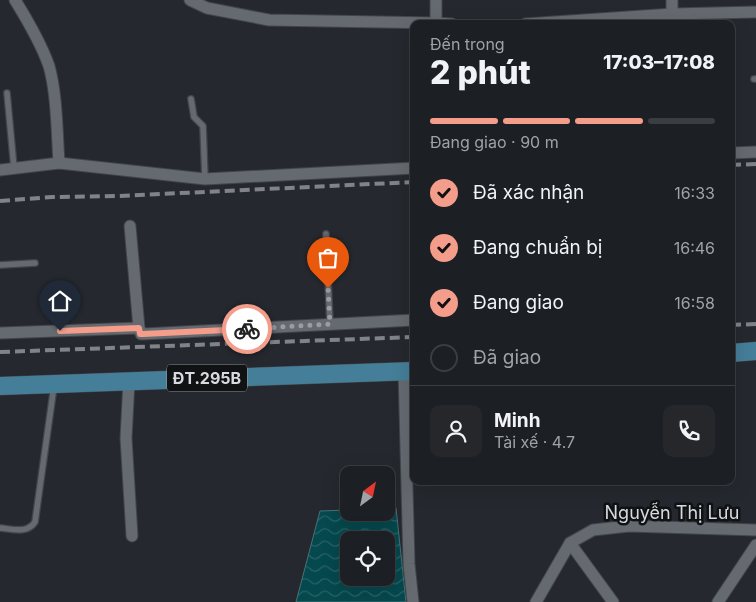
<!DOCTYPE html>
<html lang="vi">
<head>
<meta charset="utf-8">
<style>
  :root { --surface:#1c1f23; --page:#25272b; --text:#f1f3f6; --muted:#a0a2a6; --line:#3a3d41; --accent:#f49d8b }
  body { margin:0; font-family:Inter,sans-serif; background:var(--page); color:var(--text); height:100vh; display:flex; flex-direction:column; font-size:19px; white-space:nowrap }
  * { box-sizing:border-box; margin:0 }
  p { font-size:16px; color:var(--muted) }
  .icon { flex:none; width:28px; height:28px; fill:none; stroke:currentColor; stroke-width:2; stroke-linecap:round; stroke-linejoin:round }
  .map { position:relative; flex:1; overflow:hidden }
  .sheet { position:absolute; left:410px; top:20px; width:325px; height:465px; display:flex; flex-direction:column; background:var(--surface); border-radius:10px; box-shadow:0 5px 20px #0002,0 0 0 1px var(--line) }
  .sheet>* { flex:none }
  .needle { width:32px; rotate:33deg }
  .controls { position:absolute; left:340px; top:466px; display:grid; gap:10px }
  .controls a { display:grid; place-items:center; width:55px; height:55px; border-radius:10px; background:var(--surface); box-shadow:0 5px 20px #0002,0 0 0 1px var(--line); font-size:25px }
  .pin { position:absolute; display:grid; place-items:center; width:42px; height:42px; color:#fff; margin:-51px -21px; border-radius:50% 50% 50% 0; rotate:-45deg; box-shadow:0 0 5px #0007 }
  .pin .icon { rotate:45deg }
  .courier { position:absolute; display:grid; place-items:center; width:50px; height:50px; margin:-25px; border:4px solid #f49d8b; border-radius:50%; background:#fff; color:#222; box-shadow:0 1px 6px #0007 }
  .overview em { font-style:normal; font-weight:800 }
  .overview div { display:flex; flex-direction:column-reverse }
  .overview { display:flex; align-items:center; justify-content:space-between; height:85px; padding:0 20px }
  h1 { font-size:32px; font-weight:800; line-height:38px }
  .bar { display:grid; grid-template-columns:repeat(4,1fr); gap:8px 5px; align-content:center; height:60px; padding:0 20px }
  .bar i { height:6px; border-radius:4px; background:var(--line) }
  .bar .selected { background:var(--accent) }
  .bar p { grid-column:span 4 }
  .line { display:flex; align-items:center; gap:12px; padding:0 20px; border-top:1px solid var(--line) }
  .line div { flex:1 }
  .round { display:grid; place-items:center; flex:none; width:52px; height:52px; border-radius:10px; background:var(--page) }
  ol { padding:0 20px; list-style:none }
  li { display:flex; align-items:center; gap:15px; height:55px }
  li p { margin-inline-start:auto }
  li .icon { padding:5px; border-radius:50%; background:var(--accent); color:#111; stroke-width:4 }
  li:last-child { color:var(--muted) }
  li i { width:28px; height:28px; border:2px solid var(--line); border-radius:50% }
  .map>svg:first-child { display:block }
  .water { fill:url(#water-waves); stroke:#447478; fill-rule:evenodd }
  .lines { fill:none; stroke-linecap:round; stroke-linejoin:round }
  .service-casing { stroke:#42464b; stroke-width:8 }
  .minor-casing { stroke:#42464b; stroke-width:13 }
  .primary-casing { stroke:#42464b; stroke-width:19 }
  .service { stroke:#656a70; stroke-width:5.5 }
  .minor { stroke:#656a70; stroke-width:11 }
  .primary { stroke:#457e98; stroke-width:18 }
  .rail { stroke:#808388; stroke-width:4; stroke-dasharray:10 5; stroke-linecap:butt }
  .done { stroke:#999ca1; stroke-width:5; stroke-dasharray:0 9 }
  .route { stroke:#f49d8b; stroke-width:6 }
  .labels { text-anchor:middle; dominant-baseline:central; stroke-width:5; stroke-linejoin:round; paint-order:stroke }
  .shield { fill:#101214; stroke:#9b9ea1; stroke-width:1 }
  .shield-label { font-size:16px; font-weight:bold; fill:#d7dade }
  .street-label { font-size:18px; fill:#d7dade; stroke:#101214 }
</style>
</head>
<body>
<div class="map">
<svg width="756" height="602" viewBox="0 0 756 602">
  <defs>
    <pattern id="water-waves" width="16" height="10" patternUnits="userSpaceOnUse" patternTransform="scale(1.25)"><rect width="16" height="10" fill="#05484d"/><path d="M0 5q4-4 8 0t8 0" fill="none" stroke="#296266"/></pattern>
  </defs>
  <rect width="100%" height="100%" fill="#25292f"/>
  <path class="water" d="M 386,508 L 396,508 L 406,602 L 296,602 L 320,511 L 349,510 L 349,512 L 386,512 ZM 349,540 L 386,540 L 386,578 L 349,578 Z"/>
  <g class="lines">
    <g class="service-casing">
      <g id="service">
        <path d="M 754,79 L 756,79"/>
        <path d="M 7,93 L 14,168"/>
        <path d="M 191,99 L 194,117 L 203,126 L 205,179"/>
        <path d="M 326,234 L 330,324"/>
        <path d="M 0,265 L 35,263"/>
        <path d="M 0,528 C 13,529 27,534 35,522 L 54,386"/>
      </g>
    </g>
    <g class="minor-casing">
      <g id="minor">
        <path d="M 15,0 C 28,21 41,43 49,66 C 57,94 57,134 59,163"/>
        <path d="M 190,0 L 207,8 L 269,20 L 436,23 L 452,24"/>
        <path d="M 436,0 L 436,24"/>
        <path d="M 672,0 L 672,14"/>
        <path d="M 525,24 L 672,14 L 756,12"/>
        <path d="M 731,153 L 756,152"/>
        <path d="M 0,170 L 59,163 L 205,179 L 414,168"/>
        <path d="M 130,226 L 139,328 L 141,334 L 143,334 L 414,320"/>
        <path d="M 0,333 L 139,328"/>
        <path d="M 404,371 L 409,564 L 413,602"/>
        <path d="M 129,381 L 126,438 L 132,536"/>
        <path d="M 570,543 L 613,602"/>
        <path d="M 536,602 L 570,543 L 593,530 L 629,526 L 756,530"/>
        <path d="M 718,602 L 756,545"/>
      </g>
    </g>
    <g class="primary-casing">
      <g id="primary">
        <path d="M 731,353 L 756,351"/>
        <path d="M 0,386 L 414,371"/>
      </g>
    </g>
    <use href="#service" class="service"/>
    <use href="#minor" class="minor"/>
    <use href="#primary" class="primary"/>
    <g class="rail">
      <path d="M 731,165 L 756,164"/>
      <path d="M 0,201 L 52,197 L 119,196 L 414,182"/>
      <path d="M 731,325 L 756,324"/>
      <path d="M 0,352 L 414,337"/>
    </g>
  </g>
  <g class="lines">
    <path class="done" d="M 247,329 L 330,324 L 328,288"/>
    <path class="route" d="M 60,331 L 139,328 L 140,334 L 143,334 L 247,329"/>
  </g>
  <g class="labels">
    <rect class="shield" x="167" y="364.5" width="80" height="27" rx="4"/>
    <g class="shield-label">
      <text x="207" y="378">ĐT.295B</text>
    </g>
    <g class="street-label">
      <text x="672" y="512">Nguyễn Thị Lưu</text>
    </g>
  </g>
</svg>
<div class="controls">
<a><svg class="needle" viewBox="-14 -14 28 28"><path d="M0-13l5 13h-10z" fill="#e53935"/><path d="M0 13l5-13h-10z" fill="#a0a2a6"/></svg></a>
<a><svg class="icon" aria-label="locate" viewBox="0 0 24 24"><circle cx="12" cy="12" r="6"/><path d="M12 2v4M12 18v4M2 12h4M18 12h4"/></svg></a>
</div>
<div class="pin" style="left:328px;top:288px;background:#ea580c"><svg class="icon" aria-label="bag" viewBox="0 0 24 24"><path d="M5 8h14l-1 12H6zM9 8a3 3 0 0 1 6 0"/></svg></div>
<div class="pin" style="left:60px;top:331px;background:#1f2937"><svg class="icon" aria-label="home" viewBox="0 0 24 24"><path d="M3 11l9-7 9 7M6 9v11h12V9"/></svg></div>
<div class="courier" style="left:247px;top:329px"><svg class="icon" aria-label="bike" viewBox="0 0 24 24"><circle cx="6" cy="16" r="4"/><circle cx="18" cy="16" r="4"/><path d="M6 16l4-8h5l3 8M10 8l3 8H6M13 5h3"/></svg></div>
<section class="sheet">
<div class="overview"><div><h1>2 phút</h1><p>Đến trong</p></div><em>17:03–17:08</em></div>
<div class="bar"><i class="selected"></i><i class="selected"></i><i class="selected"></i><i></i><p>Đang giao · 90 m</p></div>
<ol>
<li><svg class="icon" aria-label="check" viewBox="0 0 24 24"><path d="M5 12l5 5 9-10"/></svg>Đã xác nhận<p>16:33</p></li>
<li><svg class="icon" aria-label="check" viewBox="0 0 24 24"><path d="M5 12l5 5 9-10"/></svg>Đang chuẩn bị<p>16:46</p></li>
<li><svg class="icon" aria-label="check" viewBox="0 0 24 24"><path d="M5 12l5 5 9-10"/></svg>Đang giao<p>16:58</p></li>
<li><i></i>Đã giao</li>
</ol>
<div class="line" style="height:90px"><a class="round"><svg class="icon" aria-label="person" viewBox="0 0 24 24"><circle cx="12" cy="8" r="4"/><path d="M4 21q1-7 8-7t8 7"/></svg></a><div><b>Minh</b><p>Tài xế · 4.7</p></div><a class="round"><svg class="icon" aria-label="phone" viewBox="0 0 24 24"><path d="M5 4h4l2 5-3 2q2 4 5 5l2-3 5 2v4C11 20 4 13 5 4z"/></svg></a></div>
</section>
</div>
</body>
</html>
